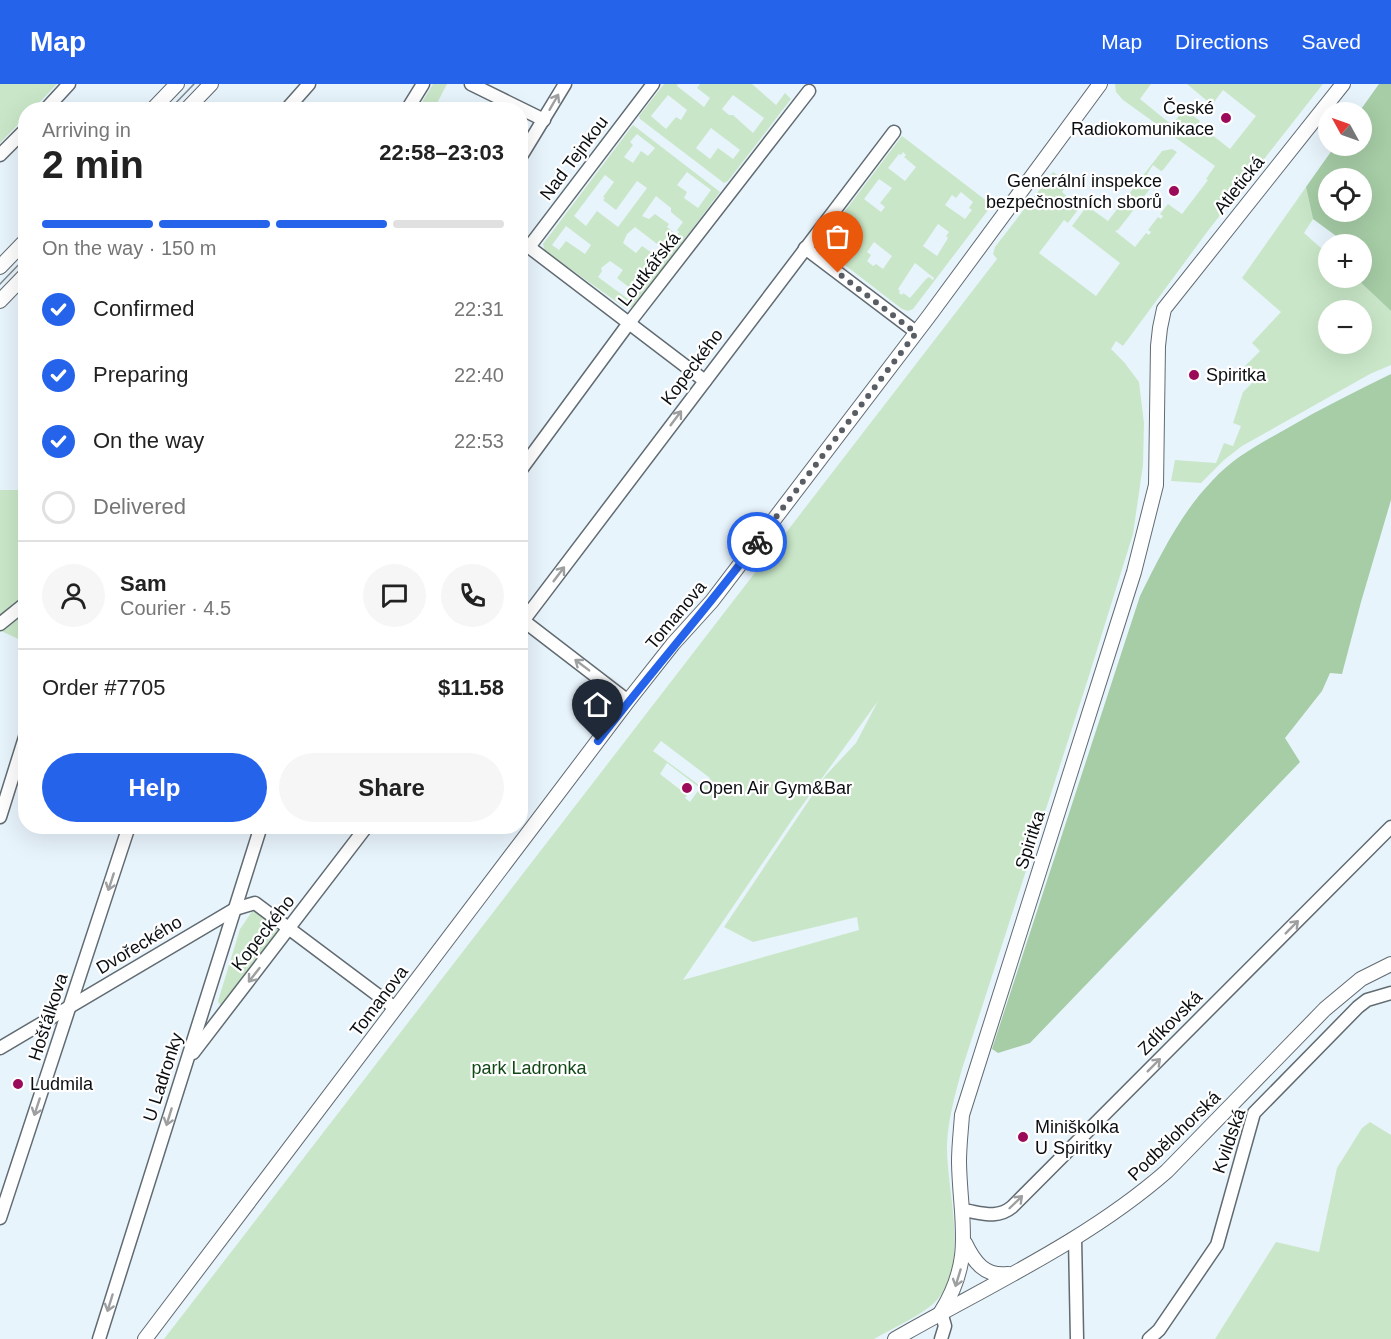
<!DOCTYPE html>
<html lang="en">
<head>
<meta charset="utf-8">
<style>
  :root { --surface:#fff; --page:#f6f6f6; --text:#222; --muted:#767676; --line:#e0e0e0; --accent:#2563eb }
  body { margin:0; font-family:Helvetica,sans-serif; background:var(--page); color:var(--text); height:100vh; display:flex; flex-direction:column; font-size:22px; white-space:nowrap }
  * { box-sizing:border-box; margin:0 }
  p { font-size:20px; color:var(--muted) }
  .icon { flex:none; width:33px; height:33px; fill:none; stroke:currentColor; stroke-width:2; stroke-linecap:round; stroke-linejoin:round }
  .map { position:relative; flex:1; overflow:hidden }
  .panel { position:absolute; left:18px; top:18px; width:510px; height:732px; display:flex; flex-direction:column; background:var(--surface); border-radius:24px; box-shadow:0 6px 24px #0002 }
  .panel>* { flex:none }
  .needle { width:39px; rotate:310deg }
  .tools { position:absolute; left:1318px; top:18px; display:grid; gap:12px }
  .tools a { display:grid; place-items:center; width:54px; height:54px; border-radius:50%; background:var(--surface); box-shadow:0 6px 24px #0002; font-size:30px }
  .pin { position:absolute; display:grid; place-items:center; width:51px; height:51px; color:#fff; margin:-62px -26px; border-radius:50% 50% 50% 0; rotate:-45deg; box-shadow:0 0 6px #0007 }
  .pin .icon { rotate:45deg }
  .courier { position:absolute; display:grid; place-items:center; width:60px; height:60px; margin:-30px; border:4px solid #2563eb; border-radius:50%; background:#fff; color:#222; box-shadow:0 2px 8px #0007 }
  .overview em { font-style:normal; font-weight:700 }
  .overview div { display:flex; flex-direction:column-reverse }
  .overview { display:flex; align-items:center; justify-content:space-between; height:102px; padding:0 24px }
  h1 { font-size:39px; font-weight:700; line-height:45px }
  .bar { display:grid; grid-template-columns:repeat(4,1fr); gap:9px 6px; align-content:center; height:72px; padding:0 24px }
  .bar i { height:8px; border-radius:4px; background:var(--line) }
  .bar .current { background:var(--accent) }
  .bar p { grid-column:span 4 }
  .line { display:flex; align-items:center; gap:15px; padding:0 24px; border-top:2px solid var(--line) }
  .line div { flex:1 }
  .round { display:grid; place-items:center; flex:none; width:63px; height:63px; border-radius:32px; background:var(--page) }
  ol { padding:0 24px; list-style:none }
  li { display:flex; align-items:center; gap:18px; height:66px }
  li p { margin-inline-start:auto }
  li .icon { padding:6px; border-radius:50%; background:var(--accent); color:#fff; stroke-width:4 }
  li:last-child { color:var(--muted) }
  li i { width:33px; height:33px; border:3px solid var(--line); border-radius:50% }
  .action { display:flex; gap:12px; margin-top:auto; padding:12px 24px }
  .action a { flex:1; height:69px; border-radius:36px; background:var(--accent); color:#fff; font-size:24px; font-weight:700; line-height:69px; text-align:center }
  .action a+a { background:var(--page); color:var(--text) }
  header { display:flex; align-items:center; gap:36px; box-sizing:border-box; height:84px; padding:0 30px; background:var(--accent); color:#fff }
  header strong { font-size:28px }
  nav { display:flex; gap:33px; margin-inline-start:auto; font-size:21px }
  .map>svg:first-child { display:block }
  .green { fill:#c9e7c8; fill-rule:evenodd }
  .forest { fill:#a6cda6; fill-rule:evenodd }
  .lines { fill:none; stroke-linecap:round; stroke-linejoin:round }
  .minor-casing { stroke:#616b72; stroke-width:15 }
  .tertiary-casing { stroke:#616b72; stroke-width:16 }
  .minor { stroke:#fff; stroke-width:12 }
  .tertiary { stroke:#fff; stroke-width:14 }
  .tram { stroke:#80878d; stroke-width:1.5 }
  .oneway { stroke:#9d9fa0 }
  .done { stroke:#585e63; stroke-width:6; stroke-dasharray:0 10.8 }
  .route { stroke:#2563eb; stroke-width:8 }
  .poi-dot { fill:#9c0b59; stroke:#fff; stroke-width:2 }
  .labels { text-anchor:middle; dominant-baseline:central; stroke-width:4.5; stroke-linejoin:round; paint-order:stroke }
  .poi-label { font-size:18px; fill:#0b0e11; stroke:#fff; text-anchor:start }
  .street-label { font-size:18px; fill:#0b0e11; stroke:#fff }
  .park-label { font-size:18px; fill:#104816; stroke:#fff }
</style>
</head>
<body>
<header>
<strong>Map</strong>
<nav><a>Map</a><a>Directions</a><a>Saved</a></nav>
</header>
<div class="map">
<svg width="1391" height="1255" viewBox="0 0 1391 1255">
  <rect width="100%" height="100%" fill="#e8f4fc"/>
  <g class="green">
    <path d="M 0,0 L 57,0 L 33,25 L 26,26 L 25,33 L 0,59 Z"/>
    <path d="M 433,0 L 447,0 L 434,25 L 418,25 Z"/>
    <path d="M 664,0 L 678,0 L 677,2 L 704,23 L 710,14 L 697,4 L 700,0 L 752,0 L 776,21 L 785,9 L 791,15 L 728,97 L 724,99 L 640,35 L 639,32 ZM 668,11 L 687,26 L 681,36 L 676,33 L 666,45 L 651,32 ZM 733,11 L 764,34 L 753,49 L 733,31 L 729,31 L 722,25 ZM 711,44 L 740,66 L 733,75 L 718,64 L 710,75 L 696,64 Z"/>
    <path d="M 1115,0 L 1151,0 L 1140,15 L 1172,41 L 1184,25 L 1200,37 L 1198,40 L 1230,65 L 1256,32 L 1223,6 L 1212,21 L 1187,0 L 1323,0 L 1207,148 L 1123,262 L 1116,257 L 1111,265 L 1124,278 L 1139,298 L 1144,339 L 1143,381 L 1133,450 L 1087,598 L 962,985 C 955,1011 948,1035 947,1061 C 946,1107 972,1185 933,1220 C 921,1231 890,1246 874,1255 L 164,1255 L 997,175 L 993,170 L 995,163 L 1053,88 L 1069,98 L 1062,108 L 1074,118 L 1078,114 L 1083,119 L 1068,139 L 1064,136 L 1039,169 L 1096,212 L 1120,179 L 1072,142 L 1087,122 L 1108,137 L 1162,67 L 1172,65 L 1177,68 L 1163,86 L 1161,87 L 1153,81 L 1147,90 L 1156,97 L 1118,146 L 1115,147 L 1135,163 L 1146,149 L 1149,151 L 1151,148 L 1148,146 L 1158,133 L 1161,135 L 1163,132 L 1160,130 L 1168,120 L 1182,130 L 1208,96 L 1206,95 L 1215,82 L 1123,16 L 1116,8 ZM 878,617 L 856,659 L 826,691 L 724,843 L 753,858 L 857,833 L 859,846 L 683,896 L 796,730 ZM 661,657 L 710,694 L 703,704 L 653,667 ZM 667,679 L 700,704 L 690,718 L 685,714 L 687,711 L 660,690 Z"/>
    <path d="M 633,41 L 720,108 L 634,222 L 627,225 L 545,167 L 543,160 ZM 637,50 L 655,64 L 648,72 L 641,67 L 633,79 L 624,73 L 633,61 L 630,58 ZM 687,88 L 711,106 L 698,124 L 684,114 L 687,108 L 677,101 ZM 605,91 L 614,98 L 603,113 L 605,114 L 603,116 L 616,126 L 637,97 L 647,104 L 618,143 L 597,127 L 586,142 L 574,132 ZM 656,112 L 671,124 L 671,128 L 683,138 L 677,146 L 679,148 L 677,151 L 667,143 L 669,140 L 655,130 L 649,135 L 642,132 ZM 566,142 L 591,161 L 585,170 L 566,157 L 559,166 L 552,161 ZM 635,143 L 665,166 L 659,174 L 642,162 L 636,169 L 623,159 L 627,150 ZM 610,177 L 623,186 L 617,194 L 634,207 L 628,215 L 598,193 L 602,187 L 601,184 Z"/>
    <path d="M 902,52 L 992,121 L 913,225 L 908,227 L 902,225 L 824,165 L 823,156 ZM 903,68 L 906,71 L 904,73 L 916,83 L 905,97 L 888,84 L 899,70 L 901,71 ZM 879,95 L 892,104 L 880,119 L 885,123 L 881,128 L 864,115 ZM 961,108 L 973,118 L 969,124 L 972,126 L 965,135 L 945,121 L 952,111 L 956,114 ZM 938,140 L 949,148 L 946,152 L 948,154 L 937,172 L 923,162 ZM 874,158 L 892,172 L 883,185 L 876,180 L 873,182 L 867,177 L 871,171 L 867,168 ZM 915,179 L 934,194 L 933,196 L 929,193 L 926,195 L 910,214 L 903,209 L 902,211 L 899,209 L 900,207 L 898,205 Z"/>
    <path d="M 1306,103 L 1313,135 L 1304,149 L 1329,171 L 1329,194 L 1356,194 L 1391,227 L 1391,281 L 1370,290 L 1242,362 L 1224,376 L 1201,399 L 1171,397 L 1175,376 L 1216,379 L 1224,359 L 1233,362 L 1241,342 L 1233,339 L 1243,308 L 1257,294 L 1245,282 L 1260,267 L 1252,259 L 1281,228 L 1242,194 ZM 1329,226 L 1362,226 L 1362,260 L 1329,260 Z"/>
    <path d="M 0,406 L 25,406 L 25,513 L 0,534 Z"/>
    <path d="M 25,527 L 25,558 L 1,547 Z"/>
    <path d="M 253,826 L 279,847 L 225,919 L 220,921 L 218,917 L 240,845 Z"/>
    <path d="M 1370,1038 L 1391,1051 L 1391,1255 L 1215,1255 L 1276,1158 L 1319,1168 L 1337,1084 L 1362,1044 Z"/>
  </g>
  <g class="forest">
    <path d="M 1379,0 L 1391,0 L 1391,227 L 1356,194 L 1362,194 L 1362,160 L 1347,160 L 1313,135 L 1306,103 L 1335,62 L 1362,62 L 1362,28 L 1359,28 ZM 1329,94 L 1362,94 L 1362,128 L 1329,128 Z"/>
    <path d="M 1391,290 L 1391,416 L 1361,518 L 1342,590 L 1330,589 L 1322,607 L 1285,654 L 1300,678 L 1030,959 L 998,969 L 992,965 L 1140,512 C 1160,472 1180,430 1212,397 C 1233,374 1259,360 1286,345 C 1320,325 1356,307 1391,290 Z"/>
  </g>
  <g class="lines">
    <g class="minor-casing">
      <g id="minor">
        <path d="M 471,0 L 544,36"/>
        <path d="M 45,26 L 69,0"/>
        <path d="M 286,26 L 309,0"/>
        <path d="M 407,26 L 423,0"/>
        <path d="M 0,71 L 26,45"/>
        <path d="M 520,74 L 565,0"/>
        <path d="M 529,163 L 705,297"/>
        <path d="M 529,163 L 653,0"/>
        <path d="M 805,164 L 916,248"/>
        <path d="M 520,387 L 629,239 L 809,7"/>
        <path d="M 520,534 L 628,617"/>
        <path d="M 0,540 L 26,519"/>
        <path d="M 520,541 L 894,48"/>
        <path d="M 0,733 L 26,650"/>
        <path d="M 0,964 L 235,825 L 255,819 L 395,924"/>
        <path d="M 193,969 L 367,742"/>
        <path d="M 962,1126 C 980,1128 996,1136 1012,1123 L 1391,743"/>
        <path d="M 0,1134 L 129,742"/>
        <path d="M 1075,1154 L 1077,1255"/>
        <path d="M 99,1255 L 261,742"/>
        <path d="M 941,1255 L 945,1242 L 941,1228"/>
        <path d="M 1149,1255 L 1159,1246 L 1217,1161 L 1254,1029 L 1358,923 L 1367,916 L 1391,909"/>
      </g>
    </g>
    <g class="tertiary-casing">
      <g id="tertiary">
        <path d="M 152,26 L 177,0"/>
        <path d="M 186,26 L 211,0"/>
        <path d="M 0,183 L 26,156"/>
        <path d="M 0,217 L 26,190"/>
        <path d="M 965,1159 C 974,1178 985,1193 1008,1190"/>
        <path d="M 941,1228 C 975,1174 960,1137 959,1078 C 959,1062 961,1046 962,1031 L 1134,488 L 1156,401 L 1158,262 L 1160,244 L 1164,225 L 1343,0"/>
        <path d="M 145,1255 L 628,617 L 673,560 L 712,517 L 929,232 L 1100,0"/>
        <path d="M 895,1255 C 987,1202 1087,1157 1167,1087 L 1325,925 L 1361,895 L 1391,880"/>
      </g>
    </g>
    <use href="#minor" class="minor"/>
    <use href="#tertiary" class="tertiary"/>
    <g class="tram">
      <path d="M 169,26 L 194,0"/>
      <path d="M 0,200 L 26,173"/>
    </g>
  </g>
  <defs><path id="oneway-shaft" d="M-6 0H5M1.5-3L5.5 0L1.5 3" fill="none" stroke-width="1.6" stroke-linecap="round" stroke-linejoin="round" transform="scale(1.5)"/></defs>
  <g class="oneway">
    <use href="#oneway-shaft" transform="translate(554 18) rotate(-60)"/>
    <use href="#oneway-shaft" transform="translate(676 334) rotate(-53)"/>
    <use href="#oneway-shaft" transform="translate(559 490) rotate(-53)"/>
    <use href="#oneway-shaft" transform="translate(582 581) rotate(-143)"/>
    <use href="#oneway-shaft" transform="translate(111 798) rotate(108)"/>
    <use href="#oneway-shaft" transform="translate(1292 843) rotate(-45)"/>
    <use href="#oneway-shaft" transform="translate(254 891) rotate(128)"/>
    <use href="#oneway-shaft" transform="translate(1154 981) rotate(-45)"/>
    <use href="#oneway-shaft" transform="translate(37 1023) rotate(108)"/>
    <use href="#oneway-shaft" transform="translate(169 1033) rotate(107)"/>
    <use href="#oneway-shaft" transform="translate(1016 1118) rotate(-44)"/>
    <use href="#oneway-shaft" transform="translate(958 1194) rotate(107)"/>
    <use href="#oneway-shaft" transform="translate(110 1219) rotate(107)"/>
  </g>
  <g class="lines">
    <path class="done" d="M 757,458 L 916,249 L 838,189"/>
    <path class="route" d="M 598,657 C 650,589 706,526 757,458"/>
  </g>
  <g class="poi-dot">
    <circle cx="1226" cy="34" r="6"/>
    <circle cx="1174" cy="107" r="6"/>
    <circle cx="1194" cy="291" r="6"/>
    <circle cx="687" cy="704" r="6"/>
    <circle cx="18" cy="1000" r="6"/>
    <circle cx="1023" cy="1053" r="6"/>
  </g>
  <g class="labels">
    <g class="poi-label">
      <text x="1214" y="24" text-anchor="end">České<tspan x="1214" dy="21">Radiokomunikace</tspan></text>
      <text x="1162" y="97" text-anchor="end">Generální inspekce<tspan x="1162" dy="21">bezpečnostních sborů</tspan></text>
      <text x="1206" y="291">Spiritka</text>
      <text x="699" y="704">Open Air Gym&amp;Bar</text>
      <text x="30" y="1000">Ludmila</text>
      <text x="1035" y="1043">Miniškolka<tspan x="1035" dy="21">U Spiritky</tspan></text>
    </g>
    <g class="street-label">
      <text transform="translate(574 74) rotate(-53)">Nad Tejnkou</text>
      <text transform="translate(1239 101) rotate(-51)">Atletická</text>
      <text transform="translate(649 185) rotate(-52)">Loutkářská</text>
      <text transform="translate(692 283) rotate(-53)">Kopeckého</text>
      <text transform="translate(676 531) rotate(-50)">Tomanova</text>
      <text transform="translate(1030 756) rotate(-72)">Spiritka</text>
      <text transform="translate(263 849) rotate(-52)">Kopeckého</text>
      <text transform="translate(139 861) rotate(-31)">Dvořeckého</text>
      <text transform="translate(379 917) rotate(-53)">Tomanova</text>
      <text transform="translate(48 933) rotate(-72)">Hošťálkova</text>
      <text transform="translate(1170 939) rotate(-45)">Zdíkovská</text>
      <text transform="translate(163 993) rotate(-72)">U Ladronky</text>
      <text transform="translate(1174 1052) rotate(-44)">Podbělohorská</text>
      <text transform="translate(1229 1057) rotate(-71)">Kvildská</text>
    </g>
    <g class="park-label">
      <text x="529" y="984">park Ladronka</text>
    </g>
  </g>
</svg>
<div class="tools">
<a><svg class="needle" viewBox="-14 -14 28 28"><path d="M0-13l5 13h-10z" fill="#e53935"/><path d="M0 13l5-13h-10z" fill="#767676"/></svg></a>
<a><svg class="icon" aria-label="locate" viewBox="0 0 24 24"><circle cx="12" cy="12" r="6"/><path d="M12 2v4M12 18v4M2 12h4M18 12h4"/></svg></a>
<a>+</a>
<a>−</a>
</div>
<div class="pin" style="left:838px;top:189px;background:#ea580c"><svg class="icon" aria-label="bag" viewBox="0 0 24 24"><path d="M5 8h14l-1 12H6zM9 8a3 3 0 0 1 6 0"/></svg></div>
<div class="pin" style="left:598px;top:657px;background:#1f2937"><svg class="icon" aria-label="home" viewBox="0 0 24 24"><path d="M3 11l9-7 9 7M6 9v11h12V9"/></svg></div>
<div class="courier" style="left:757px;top:458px"><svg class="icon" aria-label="bike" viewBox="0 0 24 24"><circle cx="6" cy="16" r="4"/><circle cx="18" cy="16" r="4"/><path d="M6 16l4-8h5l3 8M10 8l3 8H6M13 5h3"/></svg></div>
<section class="panel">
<div class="overview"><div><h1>2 min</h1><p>Arriving in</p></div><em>22:58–23:03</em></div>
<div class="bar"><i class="current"></i><i class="current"></i><i class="current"></i><i></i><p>On the way · 150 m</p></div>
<ol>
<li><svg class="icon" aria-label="check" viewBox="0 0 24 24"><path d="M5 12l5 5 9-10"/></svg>Confirmed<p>22:31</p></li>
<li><svg class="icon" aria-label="check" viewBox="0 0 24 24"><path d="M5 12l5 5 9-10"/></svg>Preparing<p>22:40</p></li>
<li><svg class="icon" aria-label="check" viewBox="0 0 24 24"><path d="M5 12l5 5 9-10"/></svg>On the way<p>22:53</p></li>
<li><i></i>Delivered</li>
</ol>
<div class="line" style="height:108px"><a class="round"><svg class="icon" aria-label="person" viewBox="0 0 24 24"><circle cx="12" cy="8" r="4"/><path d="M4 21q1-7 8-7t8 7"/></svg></a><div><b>Sam</b><p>Courier · 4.5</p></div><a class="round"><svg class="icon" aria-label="chat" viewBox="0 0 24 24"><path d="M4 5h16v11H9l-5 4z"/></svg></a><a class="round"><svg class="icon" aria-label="phone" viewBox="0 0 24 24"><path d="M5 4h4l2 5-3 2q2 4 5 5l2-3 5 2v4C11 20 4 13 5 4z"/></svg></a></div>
<div class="line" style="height:78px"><div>Order #7705</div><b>$11.58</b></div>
<div class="action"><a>Help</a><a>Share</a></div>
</section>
</div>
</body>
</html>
